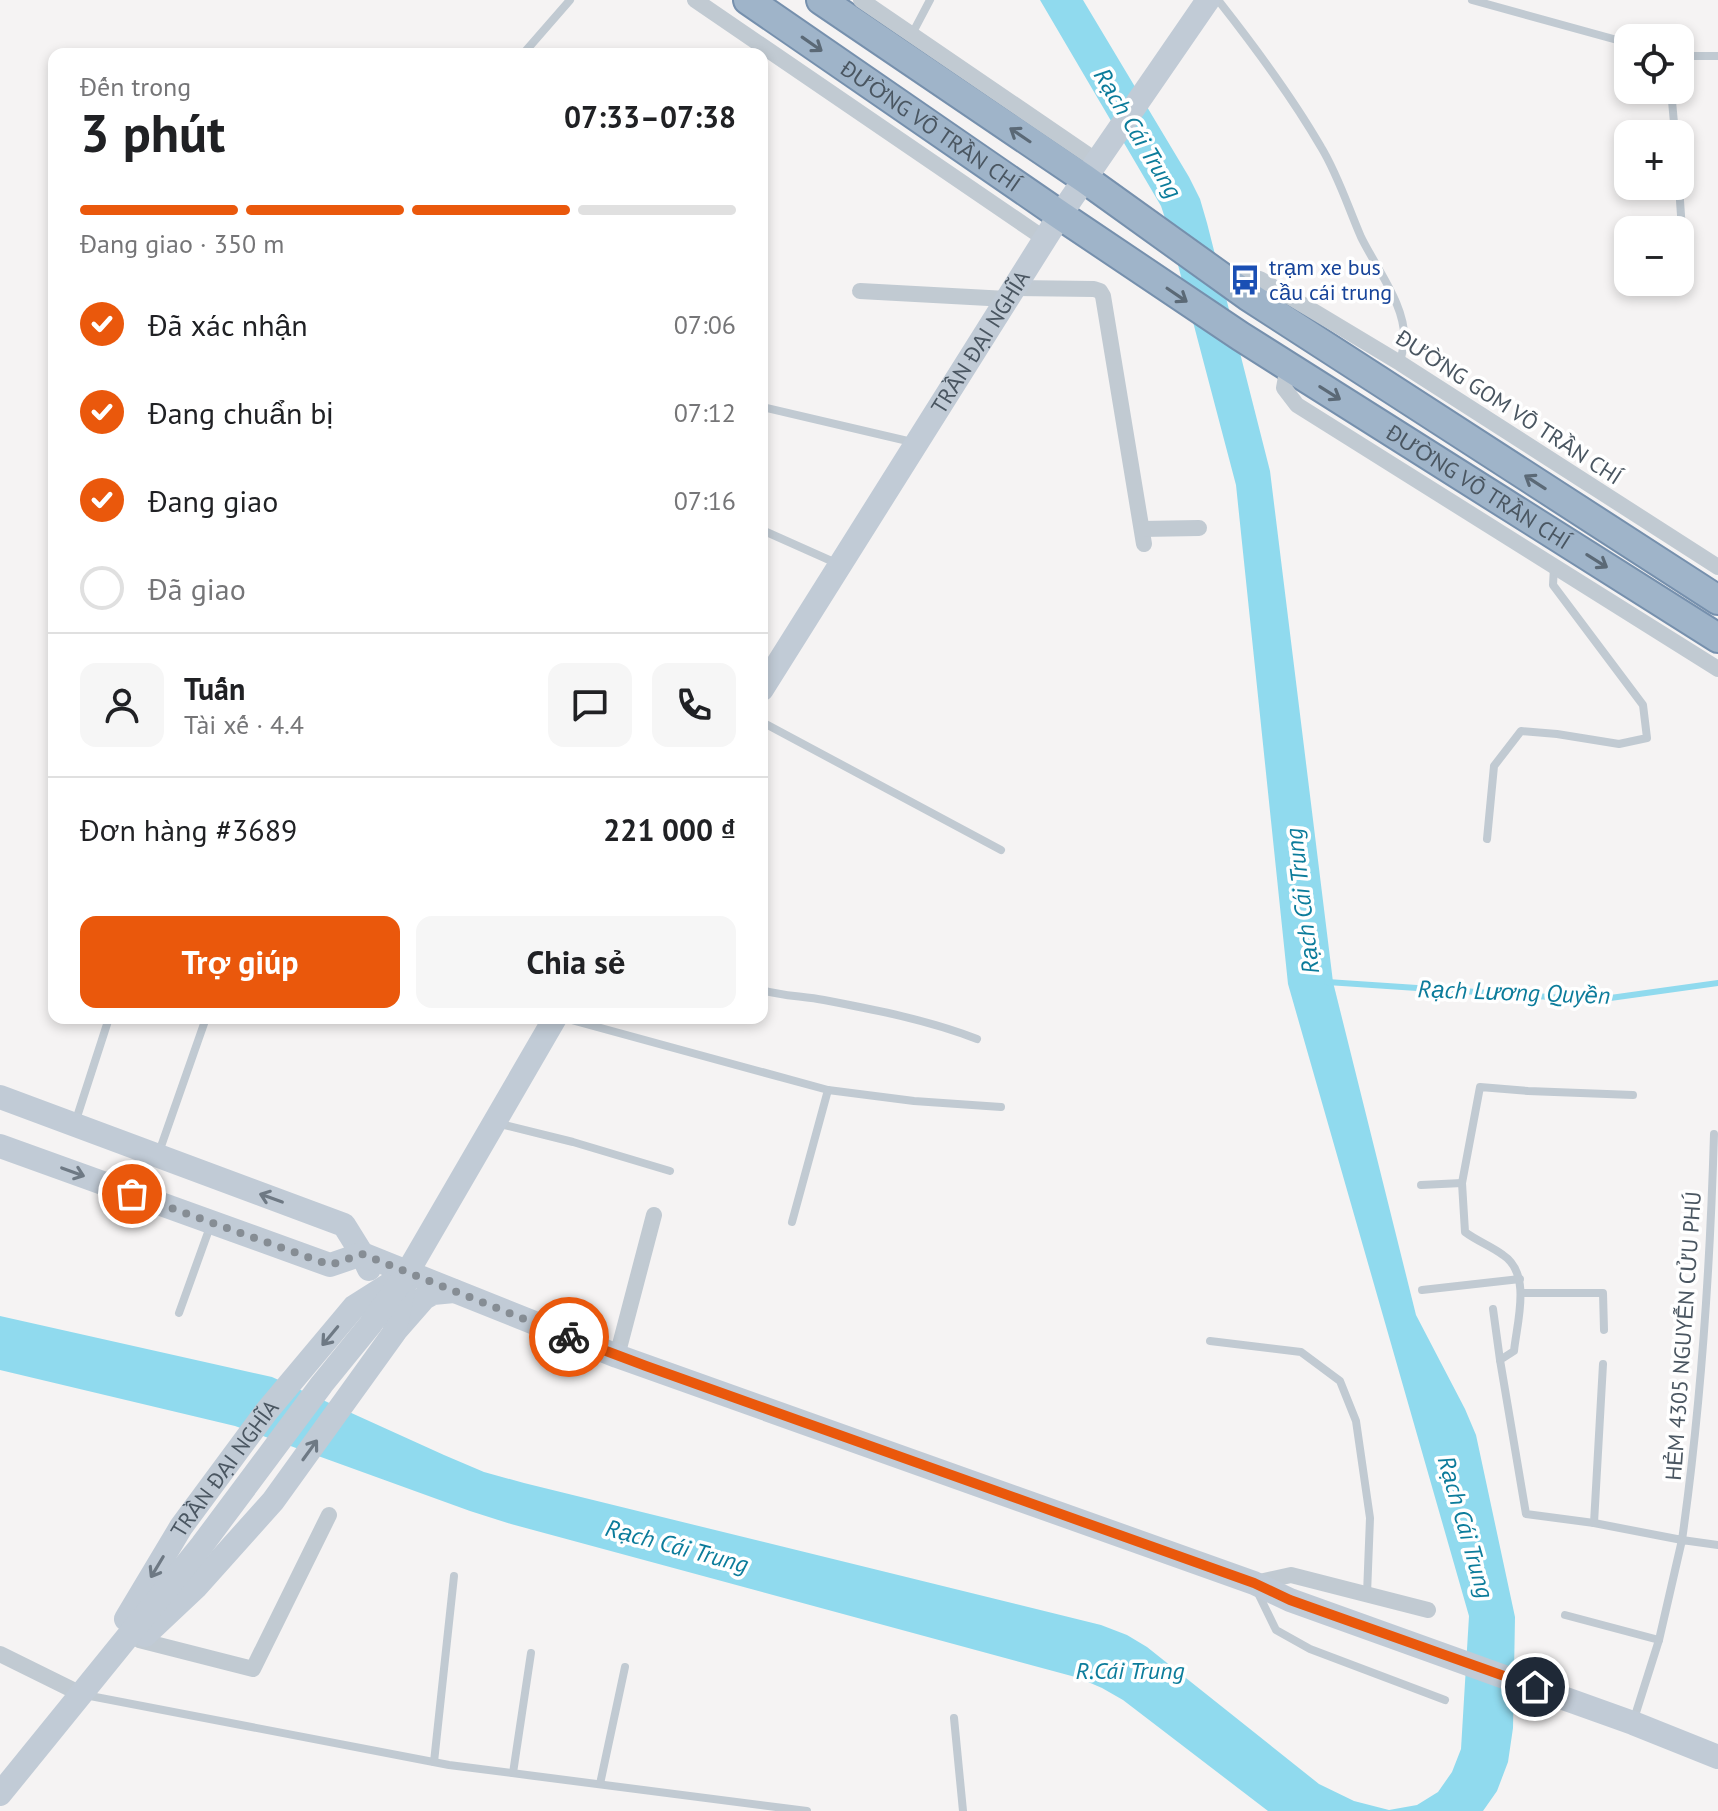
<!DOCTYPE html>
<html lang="vi">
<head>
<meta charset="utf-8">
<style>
  :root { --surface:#fff; --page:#f6f6f6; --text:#202124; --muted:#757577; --line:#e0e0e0; --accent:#ea580c }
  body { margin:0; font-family:"PT Sans",sans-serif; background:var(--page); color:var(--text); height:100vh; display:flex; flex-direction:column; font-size:30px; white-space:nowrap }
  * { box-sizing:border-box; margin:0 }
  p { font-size:26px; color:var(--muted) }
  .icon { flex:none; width:44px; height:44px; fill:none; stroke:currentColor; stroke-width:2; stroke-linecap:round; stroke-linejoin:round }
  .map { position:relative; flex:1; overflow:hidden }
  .sheet { position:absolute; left:48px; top:48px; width:720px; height:976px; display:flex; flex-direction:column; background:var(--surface); border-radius:16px; box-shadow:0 4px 12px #0003 }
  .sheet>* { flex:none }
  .controls { position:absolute; left:1614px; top:24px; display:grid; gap:16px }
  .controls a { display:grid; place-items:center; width:80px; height:80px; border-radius:16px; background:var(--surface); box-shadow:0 4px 12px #0003; font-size:40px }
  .pin { position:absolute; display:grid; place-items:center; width:68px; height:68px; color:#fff; margin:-34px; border:4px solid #fff; border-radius:50%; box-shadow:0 2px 8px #0007 }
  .courier { position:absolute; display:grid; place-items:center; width:80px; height:80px; margin:-40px; border:6px solid #ea580c; border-radius:50%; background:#fff; color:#222; box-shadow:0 2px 10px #0007 }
  .overview em { font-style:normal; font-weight:800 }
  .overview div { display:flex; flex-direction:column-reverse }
  .overview { display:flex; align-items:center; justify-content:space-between; height:136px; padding:0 32px }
  h1 { font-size:52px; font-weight:800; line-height:60px }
  .bar { display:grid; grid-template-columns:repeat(4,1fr); gap:12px 8px; align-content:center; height:96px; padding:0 32px }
  .bar i { height:10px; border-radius:6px; background:var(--line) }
  .bar .active { background:var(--accent) }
  .bar p { grid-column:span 4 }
  .line { display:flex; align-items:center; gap:20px; padding:0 32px; border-top:2px solid var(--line) }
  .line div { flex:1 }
  .round { display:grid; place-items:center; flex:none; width:84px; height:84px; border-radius:16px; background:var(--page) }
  ol { padding:0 32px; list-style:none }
  li { display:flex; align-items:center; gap:24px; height:88px }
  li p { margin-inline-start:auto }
  li .icon { padding:8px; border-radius:50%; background:var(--accent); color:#fff; stroke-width:4 }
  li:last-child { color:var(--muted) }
  li i { width:44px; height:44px; border:4px solid var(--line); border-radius:50% }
  .primary-button { display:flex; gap:16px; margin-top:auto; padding:16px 32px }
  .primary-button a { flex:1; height:92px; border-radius:16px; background:var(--accent); color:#fff; font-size:32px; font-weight:800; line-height:92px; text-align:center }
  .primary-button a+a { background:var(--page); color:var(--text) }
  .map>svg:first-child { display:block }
  .water { fill:#90daee }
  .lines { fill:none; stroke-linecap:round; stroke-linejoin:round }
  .stream { stroke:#90daee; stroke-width:6 }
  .trunk-casing { stroke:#7690ad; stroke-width:32 }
  .service { stroke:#c1cad2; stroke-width:8 }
  .minor { stroke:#c1cad2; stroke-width:16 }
  .secondary { stroke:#c1cbd6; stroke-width:24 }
  .trunk { stroke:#9fb4c9; stroke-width:28 }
  .oneway { stroke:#5b6976 }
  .oneway2 { stroke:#6e7984 }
  .done { stroke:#868d94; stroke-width:8; stroke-dasharray:0 14.4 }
  .route { stroke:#ea580c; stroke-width:10 }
  .labels { text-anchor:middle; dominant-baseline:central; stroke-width:7; stroke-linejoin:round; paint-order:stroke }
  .street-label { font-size:22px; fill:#4a5661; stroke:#fff }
  .transit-label { font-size:22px; fill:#164399; stroke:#fff; text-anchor:start }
  .water-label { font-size:24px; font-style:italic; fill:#0c7c9b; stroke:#fff }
</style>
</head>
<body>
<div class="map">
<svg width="1718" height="1811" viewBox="0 0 1718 1811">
  <rect width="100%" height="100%" fill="#f5f3f3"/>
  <path class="water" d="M 1040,0 L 1083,0 L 1189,177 L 1200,199 L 1207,223 L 1270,471 L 1333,982 L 1416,1315 L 1465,1409 L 1476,1435 L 1515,1617 L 1513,1728 L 1508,1762 L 1497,1791 L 1483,1811 L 1268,1811 L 1123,1700 L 1102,1688 L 1079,1678 L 511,1524 L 470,1511 L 235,1426 L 0,1370 L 0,1316 L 272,1377 L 444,1455 L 484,1472 L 524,1483 L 1101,1625 L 1127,1635 L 1147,1647 L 1319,1784 L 1354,1801 L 1389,1810 L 1417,1805 L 1438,1792 L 1452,1772 L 1461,1749 L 1469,1616 L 1288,984 L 1236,485 L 1168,227 L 1161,206 Z"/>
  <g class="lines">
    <path class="stream" d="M 1327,982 L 1596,1000 L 1718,983"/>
    <g class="trunk-casing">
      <g id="trunk">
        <path id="s3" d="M 748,0 L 1060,215 L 1240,336 L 1718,638"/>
        <path d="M 821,0 L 1085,179 L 1248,296 L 1718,600"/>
      </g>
    </g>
    <g class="service">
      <path d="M 1218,0 C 1255,47 1291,95 1321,147 C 1338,175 1348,207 1361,237 C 1376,268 1408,308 1404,344 C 1403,350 1401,357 1400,363"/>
      <path d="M 1472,0 L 1628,43"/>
      <path d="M 911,36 L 930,0"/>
      <path d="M 523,54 L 570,0"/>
      <path d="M 1680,56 L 1718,56"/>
      <path d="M 1671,90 L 1675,134"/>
      <path d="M 1679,186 L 1682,230"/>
      <path d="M 762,407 L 912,442"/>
      <path d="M 762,530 L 836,563"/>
      <path d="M 762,722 L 1001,850"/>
      <path d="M 1487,839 L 1494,766 L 1521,731 L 1557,734 L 1619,744 L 1647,738 L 1643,705 L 1553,585 L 1554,567"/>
      <path d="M 762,990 C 782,996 803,996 824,1000 C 876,1010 928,1020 977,1039"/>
      <path d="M 564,1018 L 828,1090 L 914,1101 L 1001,1107"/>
      <path d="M 1633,1095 L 1528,1091 L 1480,1087 L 1462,1183 L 1465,1232 C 1477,1241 1491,1246 1503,1255 C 1532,1274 1517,1322 1514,1351 L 1500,1360 L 1526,1514 L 1594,1523 L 1682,1540 C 1701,1406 1710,1270 1714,1134"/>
      <path d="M 75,1123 L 109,1018"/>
      <path d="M 496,1123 L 573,1142 L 670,1171"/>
      <path d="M 158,1155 L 206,1018"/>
      <path d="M 1421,1185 L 1462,1183"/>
      <path d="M 792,1222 L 828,1090"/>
      <path d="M 1422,1290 L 1520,1279"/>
      <path d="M 1521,1293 L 1603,1293 L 1604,1330"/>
      <path d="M 1493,1309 L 1500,1360"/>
      <path d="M 179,1313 L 211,1224"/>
      <path d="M 1210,1341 L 1301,1352 L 1340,1381 L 1356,1421 L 1370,1518 L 1367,1594"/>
      <path d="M 1594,1523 L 1603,1364"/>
      <path d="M 1257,1591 L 1276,1630 L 1310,1649 L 1445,1700"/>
      <path d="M 1565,1615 L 1659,1640"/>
      <path d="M 85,1695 L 449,1765 L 807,1811"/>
      <path d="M 954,1718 L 963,1811"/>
      <path d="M 1633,1722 L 1659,1640 L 1682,1540 L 1718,1545"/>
      <path d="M 434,1762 L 454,1576"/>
      <path d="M 513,1773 L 531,1653"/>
      <path d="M 600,1784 L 625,1667"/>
    </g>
    <g class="minor">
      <path d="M 695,0 L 1045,239"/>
      <path d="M 861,0 L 1097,161"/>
      <path d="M 1229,282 L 1245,276 L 1260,279 L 1400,363 L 1718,567"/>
      <path d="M 1014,288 L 1094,289 L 1100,291 L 1103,296 L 1144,544"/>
      <path d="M 860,291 L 1007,299"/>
      <path d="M 1288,366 L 1284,388 L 1297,405 L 1718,669"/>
      <path d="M 1142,529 L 1199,528"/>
      <path d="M 617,1356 L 654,1215"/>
      <path d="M 1255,1583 L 1291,1575 L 1428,1610"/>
      <path d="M 139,1640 L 253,1669 L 329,1515"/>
      <path d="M 0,1654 L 81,1694"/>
    </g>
    <g class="secondary">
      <path id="s1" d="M 762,689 L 1060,215 L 1208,0"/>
      <path d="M 0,1097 L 344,1225 L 362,1254 L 369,1269"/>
      <path d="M 0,1146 L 330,1265 L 362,1254 L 617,1356 L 1254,1583 L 1290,1600 L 1633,1723 L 1718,1757"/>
      <path d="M 396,1330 L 424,1298 L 433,1293 L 454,1291"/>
      <path id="s2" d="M 126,1619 L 181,1527 L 266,1412 L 354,1307 L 395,1281"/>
      <path d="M 145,1635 L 196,1587 L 273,1501 L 394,1333 L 405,1283"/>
      <path d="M 0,1794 L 202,1545 L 322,1384 L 370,1325 L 407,1273 L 555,1018"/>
    </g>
    <use href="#trunk" class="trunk"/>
  </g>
  <defs><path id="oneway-shaft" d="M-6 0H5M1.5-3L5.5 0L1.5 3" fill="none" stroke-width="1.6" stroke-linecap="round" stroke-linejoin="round" transform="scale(2)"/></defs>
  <g class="oneway">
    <use href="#oneway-shaft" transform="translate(812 44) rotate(35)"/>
    <use href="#oneway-shaft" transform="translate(1020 135) rotate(-146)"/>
    <use href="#oneway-shaft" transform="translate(1177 295) rotate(34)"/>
    <use href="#oneway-shaft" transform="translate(1330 393) rotate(32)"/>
    <use href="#oneway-shaft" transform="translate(1535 482) rotate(-147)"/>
    <use href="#oneway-shaft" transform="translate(1597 561) rotate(32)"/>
  </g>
  <g class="oneway2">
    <use href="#oneway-shaft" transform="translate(73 1172) rotate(20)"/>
    <use href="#oneway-shaft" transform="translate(271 1198) rotate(-160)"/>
    <use href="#oneway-shaft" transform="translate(330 1336) rotate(130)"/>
    <use href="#oneway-shaft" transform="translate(310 1450) rotate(-54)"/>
    <use href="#oneway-shaft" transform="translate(157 1567) rotate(121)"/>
  </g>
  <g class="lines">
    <path class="done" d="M 132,1194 L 330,1265 L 362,1254 L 569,1337"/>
    <path class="route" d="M 569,1337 L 646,1366 L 1254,1583 L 1290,1600 L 1535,1687"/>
  </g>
  <defs>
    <g id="bus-bare" transform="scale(2.4)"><path d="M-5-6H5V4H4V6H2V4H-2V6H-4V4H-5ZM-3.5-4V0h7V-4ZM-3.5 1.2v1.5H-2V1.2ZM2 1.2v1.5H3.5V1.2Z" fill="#1a4fb4" stroke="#fff" stroke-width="2.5" paint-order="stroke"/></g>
  </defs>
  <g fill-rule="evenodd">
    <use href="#bus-bare" x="1245" y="280"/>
  </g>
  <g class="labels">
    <g class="street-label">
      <text stroke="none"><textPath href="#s3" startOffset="222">ĐƯỜNG VÕ TRẦN CHÍ</textPath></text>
      <text stroke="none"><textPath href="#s1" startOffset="410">TRẦN ĐẠI NGHĨA</textPath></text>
      <text transform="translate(1509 407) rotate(33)">ĐƯỜNG GOM VÕ TRẦN CHÍ</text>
      <text stroke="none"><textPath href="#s3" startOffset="878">ĐƯỜNG VÕ TRẦN CHÍ</textPath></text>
      <text transform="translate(1683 1336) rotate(-86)">HẺM 4305 NGUYỄN CỬU PHÚ</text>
      <text stroke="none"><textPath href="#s2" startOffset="180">TRẦN ĐẠI NGHĨA</textPath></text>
    </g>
    <g class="transit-label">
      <text x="1269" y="267">trạm xe bus<tspan x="1269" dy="25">cầu cái trung</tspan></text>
    </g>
    <g class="water-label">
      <text transform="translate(1138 133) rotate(59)">Rạch Cái Trung</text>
      <text transform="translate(1302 901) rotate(-97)">Rạch Cái Trung</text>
      <text transform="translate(1514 992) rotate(2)">Rạch Lương Quyền</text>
      <text transform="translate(1466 1527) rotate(74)">Rạch Cái Trung</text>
      <text transform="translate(677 1546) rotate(15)">Rạch Cái Trung</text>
      <text x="1130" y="1670">R.Cái Trung</text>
    </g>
  </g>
</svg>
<div class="controls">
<a><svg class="icon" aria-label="locate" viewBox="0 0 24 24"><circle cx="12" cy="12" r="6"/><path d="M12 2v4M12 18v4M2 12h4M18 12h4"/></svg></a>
<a>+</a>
<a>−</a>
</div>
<div class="pin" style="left:132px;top:1194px;background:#ea580c"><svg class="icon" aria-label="bag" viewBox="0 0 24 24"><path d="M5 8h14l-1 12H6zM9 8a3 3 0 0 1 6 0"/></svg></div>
<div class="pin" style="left:1535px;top:1687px;background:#1f2937"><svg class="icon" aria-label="home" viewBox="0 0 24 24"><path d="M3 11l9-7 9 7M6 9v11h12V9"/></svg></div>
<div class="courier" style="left:569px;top:1337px"><svg class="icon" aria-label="bike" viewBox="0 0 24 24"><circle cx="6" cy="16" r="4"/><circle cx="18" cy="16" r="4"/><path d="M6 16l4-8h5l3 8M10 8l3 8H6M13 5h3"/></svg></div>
<section class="sheet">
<div class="overview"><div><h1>3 phút</h1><p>Đến trong</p></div><em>07:33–07:38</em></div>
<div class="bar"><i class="active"></i><i class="active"></i><i class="active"></i><i></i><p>Đang giao · 350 m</p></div>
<ol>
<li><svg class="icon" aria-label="check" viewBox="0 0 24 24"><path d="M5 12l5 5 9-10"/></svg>Đã xác nhận<p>07:06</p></li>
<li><svg class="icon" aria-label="check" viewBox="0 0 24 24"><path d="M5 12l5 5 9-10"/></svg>Đang chuẩn bị<p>07:12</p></li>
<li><svg class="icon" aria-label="check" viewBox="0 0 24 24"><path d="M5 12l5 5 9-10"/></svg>Đang giao<p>07:16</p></li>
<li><i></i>Đã giao</li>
</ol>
<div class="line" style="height:144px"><a class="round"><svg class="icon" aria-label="person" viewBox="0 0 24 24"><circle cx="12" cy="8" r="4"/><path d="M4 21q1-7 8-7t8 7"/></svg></a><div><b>Tuấn</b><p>Tài xế · 4.4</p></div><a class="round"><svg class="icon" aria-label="chat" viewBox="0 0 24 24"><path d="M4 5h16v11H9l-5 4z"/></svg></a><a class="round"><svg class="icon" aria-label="phone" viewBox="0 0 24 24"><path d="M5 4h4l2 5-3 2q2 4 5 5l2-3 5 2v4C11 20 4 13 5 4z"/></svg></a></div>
<div class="line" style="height:104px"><div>Đơn hàng #3689</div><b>221 000 ₫</b></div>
<div class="primary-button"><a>Trợ giúp</a><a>Chia sẻ</a></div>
</section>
</div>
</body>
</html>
